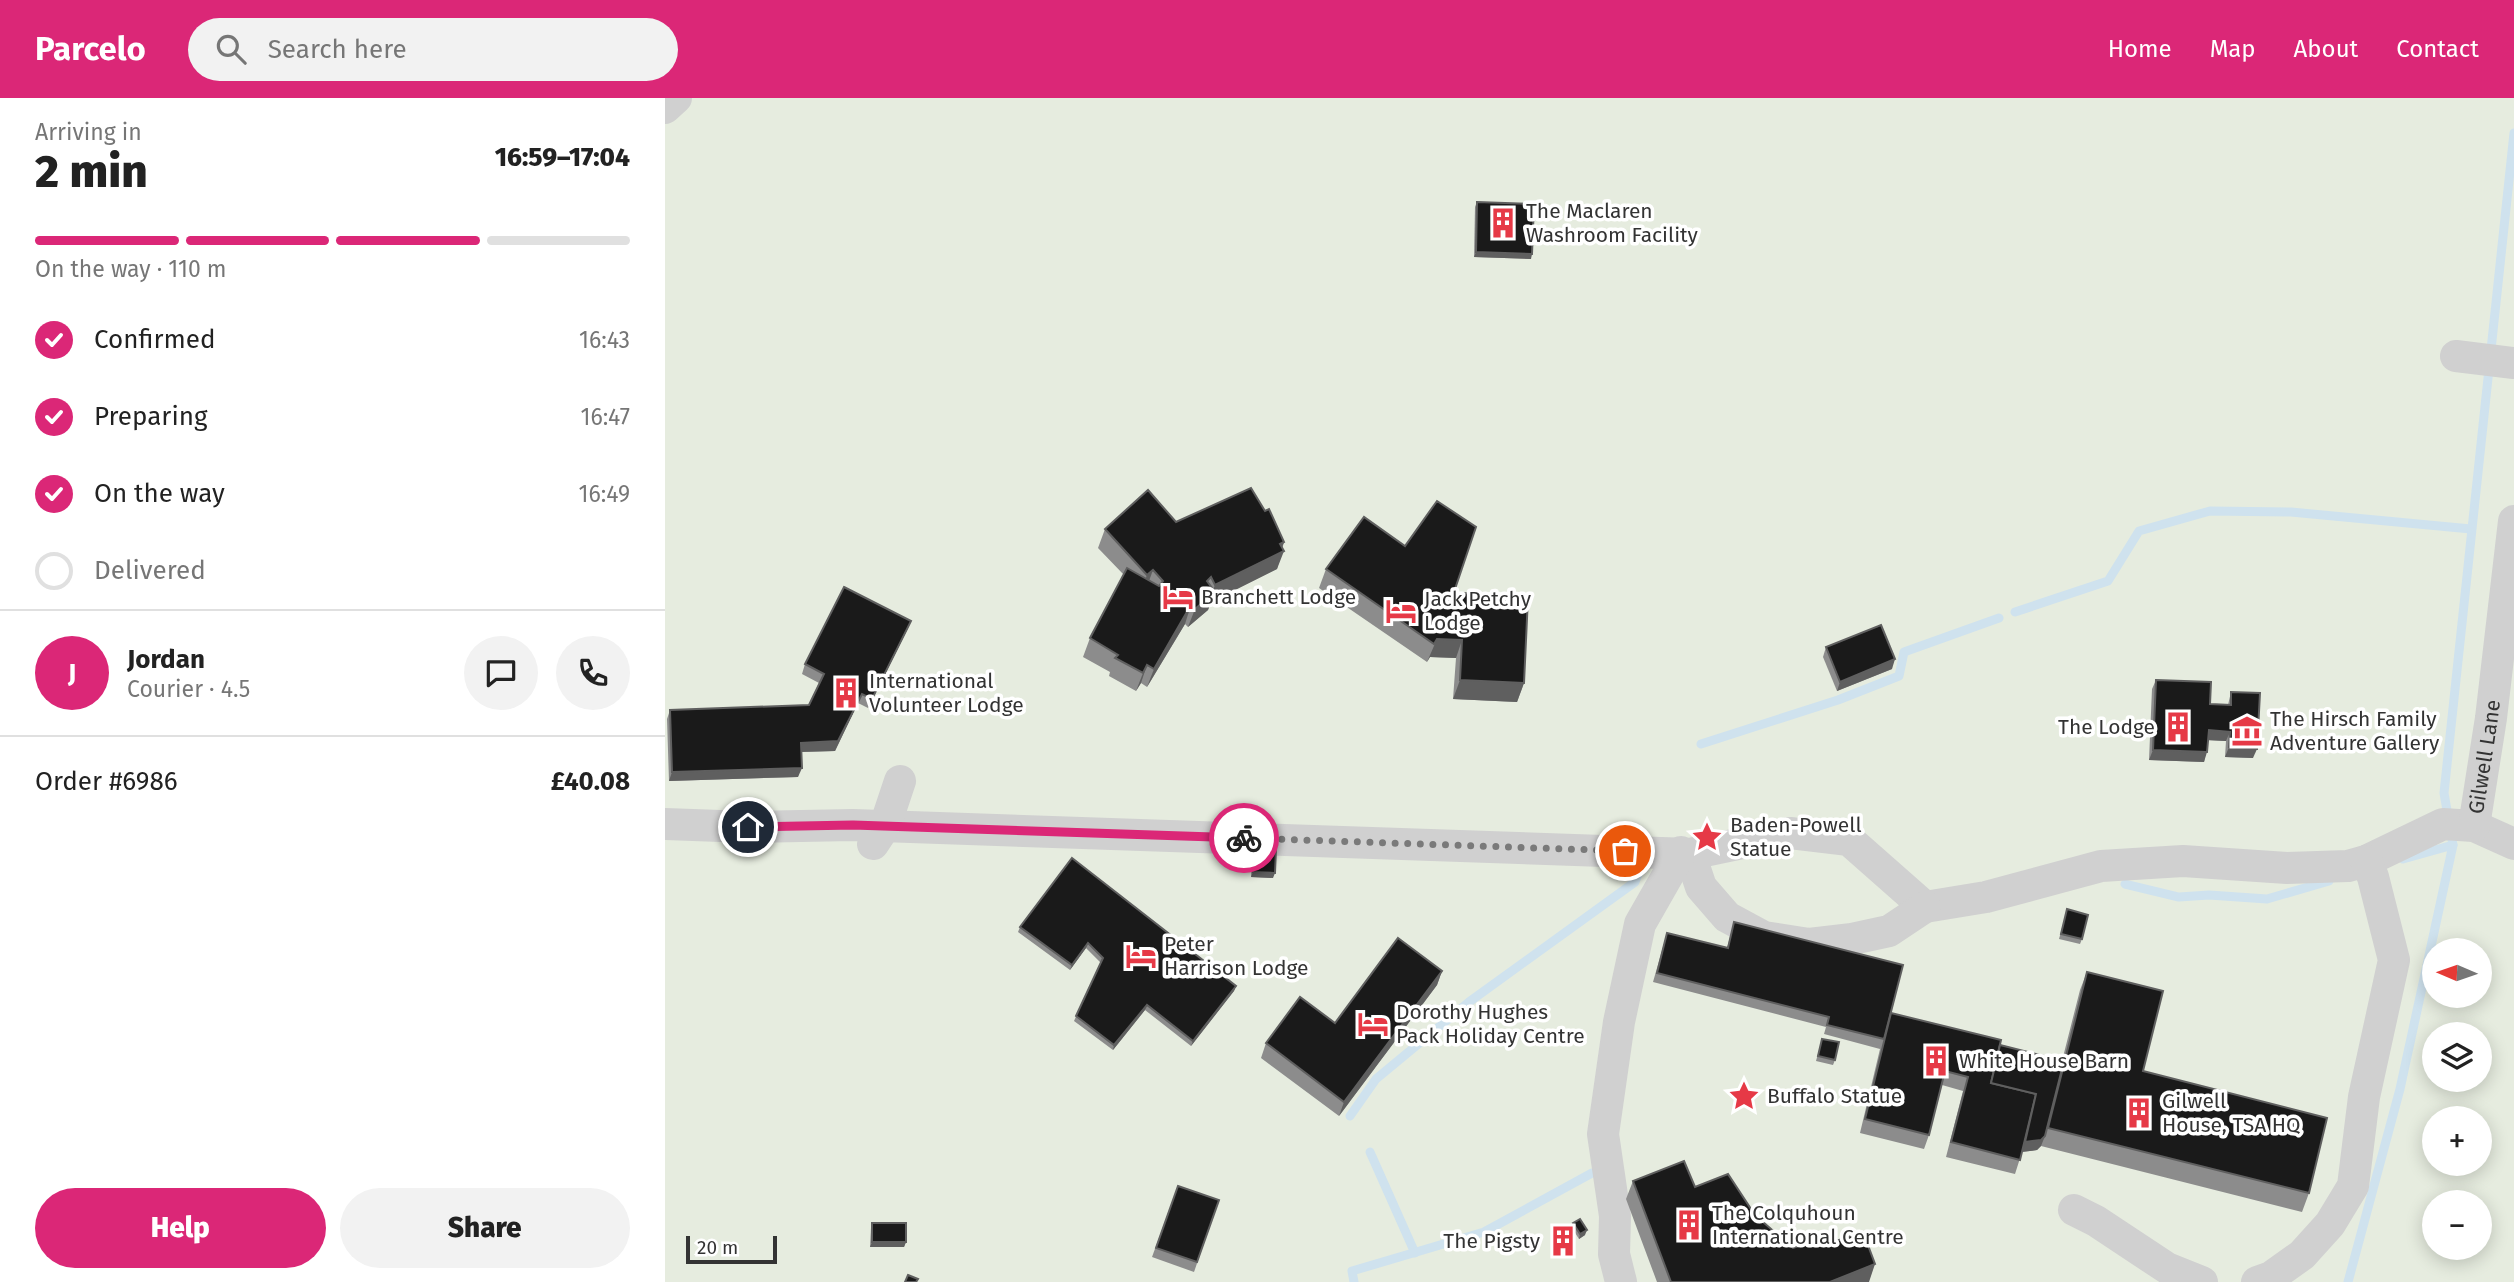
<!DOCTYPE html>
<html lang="en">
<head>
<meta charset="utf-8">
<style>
  :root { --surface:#fff; --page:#f2f2f2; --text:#222; --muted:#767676; --line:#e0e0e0; --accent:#db2777 }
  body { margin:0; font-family:"Fira Sans",sans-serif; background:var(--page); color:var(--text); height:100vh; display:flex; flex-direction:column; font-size:26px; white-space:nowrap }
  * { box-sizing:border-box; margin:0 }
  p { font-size:23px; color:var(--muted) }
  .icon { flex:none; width:38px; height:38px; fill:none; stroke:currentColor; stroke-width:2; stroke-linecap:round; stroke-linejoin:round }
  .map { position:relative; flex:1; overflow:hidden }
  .drawer { display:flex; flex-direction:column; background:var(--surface); width:665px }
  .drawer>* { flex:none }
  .needle { width:46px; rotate:272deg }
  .fabs { position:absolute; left:1757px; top:840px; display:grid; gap:14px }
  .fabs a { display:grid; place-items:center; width:70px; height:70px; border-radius:50%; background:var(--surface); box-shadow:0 4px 18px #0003; font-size:35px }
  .scale { position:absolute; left:21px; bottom:18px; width:91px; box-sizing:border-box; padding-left:7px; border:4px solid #333; border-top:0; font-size:19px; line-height:24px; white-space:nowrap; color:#333; -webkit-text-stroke:5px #fff; paint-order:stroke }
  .pin { position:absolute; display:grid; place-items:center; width:60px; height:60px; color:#fff; margin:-30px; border:4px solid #fff; border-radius:50%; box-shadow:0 2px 7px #0007 }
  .courier { position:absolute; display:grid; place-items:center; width:70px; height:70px; margin:-35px; border:5px solid #db2777; border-radius:50%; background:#fff; color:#222; box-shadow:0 2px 9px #0007 }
  .headline em { font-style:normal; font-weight:800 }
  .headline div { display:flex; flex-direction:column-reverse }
  .headline { display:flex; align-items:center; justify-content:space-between; height:119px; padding:0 35px }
  h1 { font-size:46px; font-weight:800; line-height:52px }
  .bar { display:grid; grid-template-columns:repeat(4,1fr); gap:10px 7px; align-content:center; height:84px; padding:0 35px }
  .bar i { height:9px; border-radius:5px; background:var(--line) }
  .bar .on { background:var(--accent) }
  .bar p { grid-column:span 4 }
  .line { display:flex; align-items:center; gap:18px; padding:0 35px; border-top:2px solid var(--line) }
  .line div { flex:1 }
  .round { display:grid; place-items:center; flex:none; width:74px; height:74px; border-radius:37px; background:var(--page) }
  ol { padding:0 35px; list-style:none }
  li { display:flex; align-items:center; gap:21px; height:77px }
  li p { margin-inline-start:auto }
  li .icon { padding:7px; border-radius:50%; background:var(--accent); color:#fff; stroke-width:4 }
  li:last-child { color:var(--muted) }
  li i { width:38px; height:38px; border:4px solid var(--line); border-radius:50% }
  .primary-button { display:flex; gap:14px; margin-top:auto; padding:14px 35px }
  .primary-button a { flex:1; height:80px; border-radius:42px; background:var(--accent); color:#fff; font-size:28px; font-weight:800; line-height:80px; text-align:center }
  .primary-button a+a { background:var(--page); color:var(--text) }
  header { display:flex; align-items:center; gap:42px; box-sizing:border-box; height:98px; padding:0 35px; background:var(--accent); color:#fff }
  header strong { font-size:33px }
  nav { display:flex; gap:38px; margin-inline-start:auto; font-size:24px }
  .search { width:490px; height:63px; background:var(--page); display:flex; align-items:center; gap:18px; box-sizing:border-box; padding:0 24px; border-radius:38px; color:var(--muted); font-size:26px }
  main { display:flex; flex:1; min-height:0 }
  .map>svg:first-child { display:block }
  .green { fill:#e6ecdf; fill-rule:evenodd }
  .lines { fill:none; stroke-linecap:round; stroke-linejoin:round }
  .stream { stroke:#cfe2ee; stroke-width:9 }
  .minor { stroke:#d0d0d0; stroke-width:32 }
  .wall { fill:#8c8c8c }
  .shaded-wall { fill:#5f5f5f }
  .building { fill:#1a1a1a; stroke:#5f5f5f; stroke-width:2 }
  .done { stroke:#7a7a7a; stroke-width:7; stroke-dasharray:0 12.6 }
  .route { stroke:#db2777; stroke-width:9 }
  .labels { text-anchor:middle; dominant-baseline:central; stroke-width:7; stroke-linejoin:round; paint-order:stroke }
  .poi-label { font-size:21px; fill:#333; stroke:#fff; text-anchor:start }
  .street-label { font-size:21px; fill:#333; stroke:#fff }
</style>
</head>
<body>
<header>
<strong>Parcelo</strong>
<div class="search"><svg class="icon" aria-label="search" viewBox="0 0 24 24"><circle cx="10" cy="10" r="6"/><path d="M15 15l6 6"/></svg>Search here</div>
<nav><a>Home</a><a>Map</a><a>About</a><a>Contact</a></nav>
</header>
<main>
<section class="drawer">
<div class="headline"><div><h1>2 min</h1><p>Arriving in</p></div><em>16:59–17:04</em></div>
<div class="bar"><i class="on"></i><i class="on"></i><i class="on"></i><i></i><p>On the way · 110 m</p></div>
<ol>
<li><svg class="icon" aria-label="check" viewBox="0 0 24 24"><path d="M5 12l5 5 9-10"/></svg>Confirmed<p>16:43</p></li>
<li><svg class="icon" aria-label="check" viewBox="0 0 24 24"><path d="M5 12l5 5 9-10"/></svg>Preparing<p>16:47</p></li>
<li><svg class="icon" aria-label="check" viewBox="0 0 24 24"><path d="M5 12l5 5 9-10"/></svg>On the way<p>16:49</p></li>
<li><i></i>Delivered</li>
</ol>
<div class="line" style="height:126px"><b class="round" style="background:var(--accent);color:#fff">J</b><div><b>Jordan</b><p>Courier · 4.5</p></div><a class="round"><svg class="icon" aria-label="chat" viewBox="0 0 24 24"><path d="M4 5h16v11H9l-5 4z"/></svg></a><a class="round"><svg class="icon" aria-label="phone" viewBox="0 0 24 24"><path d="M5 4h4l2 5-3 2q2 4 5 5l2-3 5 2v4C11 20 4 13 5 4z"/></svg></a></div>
<div class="line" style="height:91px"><div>Order #6986</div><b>£40.08</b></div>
<div class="primary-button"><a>Help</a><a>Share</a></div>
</section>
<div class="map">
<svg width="1849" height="1184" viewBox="0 0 1849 1184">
  <rect width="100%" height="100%" fill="#fff"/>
  <path class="green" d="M 0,0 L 1849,0 L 1849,1184 L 0,1184 ZM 1769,852 L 1815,852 L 1815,898 L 1769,898 ZM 1769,936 L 1815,936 L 1815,982 L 1769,982 ZM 1769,1020 L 1815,1020 L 1815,1066 L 1769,1066 ZM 1769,1104 L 1815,1104 L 1815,1150 L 1769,1150 Z"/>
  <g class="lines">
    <g class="stream">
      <path d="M 1350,514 L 1443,483 L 1474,433 L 1545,413 L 1626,414 L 1806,431"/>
      <path d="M 1036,646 L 1173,602 L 1234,578 L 1239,554 L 1334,520"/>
      <path d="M 1738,761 L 1788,747"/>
      <path d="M 1460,786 L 1514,799 L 1544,797 L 1602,801 L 1664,783"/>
      <path d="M 685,1018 L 711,981 L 804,904 L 970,784 L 978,763"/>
      <path d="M 705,1054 L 750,1155"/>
      <path d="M 689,1184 L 687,1173 L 819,1134 L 927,1075"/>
      <path d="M 1683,1184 L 1735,991 L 1788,747 L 1779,695 L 1849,35"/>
    </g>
    <g class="minor">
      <path d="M 0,10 L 11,0"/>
      <path d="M 1791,258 L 1849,265"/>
      <path d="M 0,726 L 83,729 L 188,727 L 1025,756 L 1125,735 L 1184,742 L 1260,809 L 1321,799 L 1436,768 L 1518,763 L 1622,770 L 1683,768 L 1701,763 L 1778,726 L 1809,728 L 1849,746"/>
      <path id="s1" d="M 1809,728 L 1826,620 L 1849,423"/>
      <path d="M 208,746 L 220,728 L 235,683"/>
      <path d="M 1025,756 L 1036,789 L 1062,819 L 1099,839 L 1144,846 L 1187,841 L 1224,833 L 1260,809"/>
      <path d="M 1409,1112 L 1431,1123 L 1502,1170 L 1537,1184"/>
      <path d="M 956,1184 L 949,1156 L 950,1118 L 938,1036 L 954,924 L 975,826 L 1016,754"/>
      <path d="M 1592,1184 L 1606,1179 L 1637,1157 L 1665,1126 L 1688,1088 L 1699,999 L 1729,862 L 1708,779 L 1701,763"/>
    </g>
  </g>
  <g class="wall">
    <path d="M 812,104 L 866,161 L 809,159 L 810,109 Z"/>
    <path d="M 600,413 L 619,444 L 612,471 L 546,504 L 543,512 L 523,529 L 520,526 L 482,589 L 476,585 L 471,593 L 444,578 L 445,574 L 418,559 L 425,540 L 459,477 L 433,450 L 440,431 Z"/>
    <path d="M 661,471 L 789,494 L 797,499 L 798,495 L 859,585 L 852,604 L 788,601 L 791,560 L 765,559 L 762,564 L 654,490 Z"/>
    <path d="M 246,523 L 242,532 L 203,610 L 193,605 L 170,653 L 137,654 L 133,679 L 4,683 L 2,621 L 5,612 L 144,607 L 154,585 L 137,576 L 140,566 Z"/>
    <path d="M 1161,549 L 1227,571 L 1172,593 L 1158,559 Z"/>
    <path d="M 1491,582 L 1545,606 L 1563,607 L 1566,594 L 1588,660 L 1560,659 L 1561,643 L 1543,642 L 1539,664 L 1484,662 L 1487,591 Z"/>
    <path d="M 589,749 L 608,780 L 586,779 L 587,754 Z"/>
    <path d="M 407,760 L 571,888 L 569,893 L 526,948 L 480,912 L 448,952 L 409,923 L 436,865 L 421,850 L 405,872 L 353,834 L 355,829 Z"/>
    <path d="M 1402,811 L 1417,841 L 1415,846 L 1394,841 Z"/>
    <path d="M 1069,824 L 1225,917 L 1397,963 L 1415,892 L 1422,874 L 1478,973 L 1644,1095 L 1637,1114 L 1376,1048 L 1372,1052 L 1357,1054 L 1350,1076 L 1281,1059 L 1298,993 L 1277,987 L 1264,1037 L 1259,1051 L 1195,1035 L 1215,951 L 1159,936 L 1161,929 L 988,884 L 1002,835 L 1062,850 Z"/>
    <path d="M 777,873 L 772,887 L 674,1018 L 596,960 L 601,945 L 670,925 Z"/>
    <path d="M 1157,941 L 1170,962 L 1168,967 L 1151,963 Z"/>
    <path d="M 968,1083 L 1030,1089 L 1090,1117 L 1128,1150 L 1156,1148 L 1204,1184 L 992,1184 L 961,1101 Z"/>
    <path d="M 513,1088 L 554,1102 L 529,1174 L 487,1159 Z"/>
    <path d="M 207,1125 L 241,1144 L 239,1149 L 205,1149 L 206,1130 Z"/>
    <path d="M 908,1125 L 920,1137 L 914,1141 L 907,1130 Z"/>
    <path d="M 895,1132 L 906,1144 L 904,1149 L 891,1145 Z"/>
  </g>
  <g class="shaded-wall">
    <path d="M 811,154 L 867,156 L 866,161 L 809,159 Z"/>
    <path d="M 619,444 L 615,455 L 619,453 L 612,471 L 546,504 L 543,512 L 523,529 L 530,511 L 546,497 L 550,487 Z"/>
    <path d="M 488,472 L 481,491 L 475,496 L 482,477 Z"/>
    <path d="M 526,507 L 520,526 L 482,589 L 489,571 Z"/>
    <path d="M 246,523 L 242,532 L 203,610 L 207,601 Z"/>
    <path d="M 772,541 L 797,542 L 791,560 L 765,559 L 762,564 Z"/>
    <path d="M 1230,561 L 1227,571 L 1172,593 L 1175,584 Z"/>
    <path d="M 482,567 L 476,585 L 471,593 L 478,575 Z"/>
    <path d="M 795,582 L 859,585 L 852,604 L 788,601 Z"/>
    <path d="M 197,596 L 193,605 L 170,653 L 133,654 L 136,645 Z"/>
    <path d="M 1544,632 L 1565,634 L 1561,643 L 1540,642 Z"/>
    <path d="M 1564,649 L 1592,651 L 1588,660 L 1560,659 Z"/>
    <path d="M 1488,652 L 1542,654 L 1539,664 L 1484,662 Z"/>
    <path d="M 137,670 L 133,679 L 4,683 L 7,674 Z"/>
    <path d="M 588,774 L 610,775 L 608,780 L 586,779 Z"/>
    <path d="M 423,845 L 421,850 L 405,872 L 407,867 Z"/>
    <path d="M 777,873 L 772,887 L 674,1018 L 679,1004 Z"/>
    <path d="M 571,888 L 569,893 L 526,948 L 528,943 Z"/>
    <path d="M 482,907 L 480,912 L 448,952 L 449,947 Z"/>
    <path d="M 1380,1038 L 1376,1048 L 1372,1052 L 1356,1054 L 1359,1045 Z"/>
    <path d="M 922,1132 L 920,1137 L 914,1141 L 915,1136 Z"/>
    <path d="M 207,1144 L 241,1144 L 239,1149 L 205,1149 Z"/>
    <path d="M 1210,1166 L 1204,1184 L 1165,1184 Z"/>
  </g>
  <g class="building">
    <path d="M 812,104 L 869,106 L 867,156 L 811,154 Z"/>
    <path d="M 586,390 L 600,413 L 604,411 L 619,444 L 615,446 L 619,453 L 550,487 L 546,479 L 542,483 L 550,494 L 530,511 L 526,507 L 489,571 L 482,567 L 478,575 L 450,560 L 453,557 L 425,540 L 462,470 L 494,488 L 498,483 L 488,472 L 482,477 L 440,431 L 483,392 L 511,424 Z"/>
    <path d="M 772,403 L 811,429 L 789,494 L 798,499 L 798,495 L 863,499 L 859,585 L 795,582 L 797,542 L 772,541 L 769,546 L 661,471 L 699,419 L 740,448 Z"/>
    <path d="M 179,489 L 246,523 L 207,601 L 197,596 L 173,643 L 136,645 L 137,670 L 7,674 L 5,612 L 144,607 L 159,576 L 140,566 Z"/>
    <path d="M 1216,527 L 1230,561 L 1175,584 L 1161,549 Z"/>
    <path d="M 1491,582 L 1546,584 L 1545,606 L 1566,607 L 1566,594 L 1595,595 L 1592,651 L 1564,649 L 1565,634 L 1544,632 L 1542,654 L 1488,652 Z"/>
    <path d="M 589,749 L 611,750 L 610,775 L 588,774 Z"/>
    <path d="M 407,760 L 571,888 L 528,943 L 482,907 L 449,947 L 411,918 L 438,860 L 423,845 L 407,867 L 355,829 Z"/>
    <path d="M 1402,811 L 1423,817 L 1417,841 L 1396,836 Z"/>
    <path d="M 1069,824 L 1238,867 L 1219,941 L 1162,927 L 1164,919 L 992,875 L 1002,835 L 1063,850 Z"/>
    <path d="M 733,840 L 777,873 L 679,1004 L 601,945 L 635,899 L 670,925 Z"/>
    <path d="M 1422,874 L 1498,893 L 1478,973 L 1662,1020 L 1644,1095 L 1383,1030 Z"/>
    <path d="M 1226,915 L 1336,942 L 1326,985 L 1371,996 L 1355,1062 L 1286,1044 L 1303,979 L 1280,973 L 1264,1037 L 1200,1021 Z"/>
    <path d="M 1157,941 L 1174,944 L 1170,962 L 1153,958 Z"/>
    <path d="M 1335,947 L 1399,963 L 1380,1038 L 1376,1042 L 1360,1044 L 1371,996 L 1326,985 Z"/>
    <path d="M 1019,1063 L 1030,1089 L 1063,1076 L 1090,1117 L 1128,1150 L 1154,1142 L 1156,1148 L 1189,1137 L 1192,1145 L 1201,1142 L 1210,1166 L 1165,1184 L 1006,1184 L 968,1083 Z"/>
    <path d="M 513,1088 L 554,1102 L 532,1164 L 491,1150 Z"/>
    <path d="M 915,1121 L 922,1132 L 915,1136 L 908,1125 Z"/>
    <rect x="207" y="1125" width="34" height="19"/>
    <path d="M 895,1132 L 907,1136 L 906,1144 L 893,1141 Z"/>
    <path d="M 243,1177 L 253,1181 L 251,1184 L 240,1184 Z"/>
  </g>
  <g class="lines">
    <path class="done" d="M 579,740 L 960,753"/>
    <path class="route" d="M 83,729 L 188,727 L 579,740"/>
  </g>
  <defs>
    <g id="building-bare" transform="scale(2.415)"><path d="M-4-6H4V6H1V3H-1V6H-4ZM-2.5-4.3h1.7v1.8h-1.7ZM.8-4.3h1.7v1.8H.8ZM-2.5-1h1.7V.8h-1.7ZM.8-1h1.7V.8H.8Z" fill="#e63946" stroke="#fff" stroke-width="2.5" paint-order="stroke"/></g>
    <g id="hotel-bare" transform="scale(2.415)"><path d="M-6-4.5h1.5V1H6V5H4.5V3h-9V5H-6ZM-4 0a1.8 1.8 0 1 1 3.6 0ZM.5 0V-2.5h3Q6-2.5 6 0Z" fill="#e63946" stroke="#fff" stroke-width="2.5" paint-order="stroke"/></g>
    <g id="museum-bare" transform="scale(2.415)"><path d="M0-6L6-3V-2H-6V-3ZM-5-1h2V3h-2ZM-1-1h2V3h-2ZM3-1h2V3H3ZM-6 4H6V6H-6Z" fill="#e63946" stroke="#fff" stroke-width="2.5" paint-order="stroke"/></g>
    <g id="sight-bare" transform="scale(2.415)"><path d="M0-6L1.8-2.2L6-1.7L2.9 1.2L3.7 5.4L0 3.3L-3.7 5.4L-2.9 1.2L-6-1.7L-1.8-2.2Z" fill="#e63946" stroke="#fff" stroke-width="2.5" paint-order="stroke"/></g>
  </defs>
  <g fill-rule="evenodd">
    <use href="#building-bare" x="838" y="125"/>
    <use href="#hotel-bare" x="513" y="499"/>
    <use href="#hotel-bare" x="736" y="513"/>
    <use href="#building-bare" x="181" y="595"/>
    <use href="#building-bare" x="1513" y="629"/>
    <use href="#museum-bare" x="1582" y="633"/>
    <use href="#sight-bare" x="1042" y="739"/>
    <use href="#hotel-bare" x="476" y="858"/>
    <use href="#hotel-bare" x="708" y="926"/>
    <use href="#building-bare" x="1271" y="963"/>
    <use href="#sight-bare" x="1079" y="998"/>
    <use href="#building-bare" x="1474" y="1015"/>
    <use href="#building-bare" x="1024" y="1127"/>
    <use href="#building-bare" x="898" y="1143"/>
  </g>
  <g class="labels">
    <g class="poi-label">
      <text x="861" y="113">The Maclaren<tspan x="861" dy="24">Washroom Facility</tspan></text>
      <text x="536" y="499">Branchett Lodge</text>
      <text x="759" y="501">Jack Petchy<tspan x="759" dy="24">Lodge</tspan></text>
      <text x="204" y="583">International<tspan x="204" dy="24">Volunteer Lodge</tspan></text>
      <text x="1605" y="621">The Hirsch Family<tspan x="1605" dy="24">Adventure Gallery</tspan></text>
      <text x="1490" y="629" text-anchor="end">The Lodge</text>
      <text x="1065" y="727">Baden-Powell<tspan x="1065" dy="24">Statue</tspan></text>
      <text x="499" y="846">Peter<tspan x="499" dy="24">Harrison Lodge</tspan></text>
      <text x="731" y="914">Dorothy Hughes<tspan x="731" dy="24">Pack Holiday Centre</tspan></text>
      <text x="1294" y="963">White House Barn</text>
      <text x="1102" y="998">Buffalo Statue</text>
      <text x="1497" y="1003">Gilwell<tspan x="1497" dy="24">House, TSA HQ</tspan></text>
      <text x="1047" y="1115">The Colquhoun<tspan x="1047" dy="24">International Centre</tspan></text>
      <text x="875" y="1143" text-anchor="end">The Pigsty</text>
    </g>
    <g class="street-label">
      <text stroke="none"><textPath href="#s1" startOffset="70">Gilwell Lane</textPath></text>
    </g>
  </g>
</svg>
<div class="fabs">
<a><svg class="needle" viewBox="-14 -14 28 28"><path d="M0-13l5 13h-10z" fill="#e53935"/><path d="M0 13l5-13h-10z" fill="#767676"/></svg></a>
<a><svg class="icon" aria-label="layers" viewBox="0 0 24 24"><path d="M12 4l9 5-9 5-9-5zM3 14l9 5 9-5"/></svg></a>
<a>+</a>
<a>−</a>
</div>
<div class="scale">20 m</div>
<div class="pin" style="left:960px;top:753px;background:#ea580c"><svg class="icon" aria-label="bag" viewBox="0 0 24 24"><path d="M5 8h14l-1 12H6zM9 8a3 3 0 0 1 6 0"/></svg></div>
<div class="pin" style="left:83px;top:729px;background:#1f2937"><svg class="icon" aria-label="home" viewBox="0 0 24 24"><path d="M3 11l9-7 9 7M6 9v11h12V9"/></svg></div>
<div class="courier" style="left:579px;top:740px"><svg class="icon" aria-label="bike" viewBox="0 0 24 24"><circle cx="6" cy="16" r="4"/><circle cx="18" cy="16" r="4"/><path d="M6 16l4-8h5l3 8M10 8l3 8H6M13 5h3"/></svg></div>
</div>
</main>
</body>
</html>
